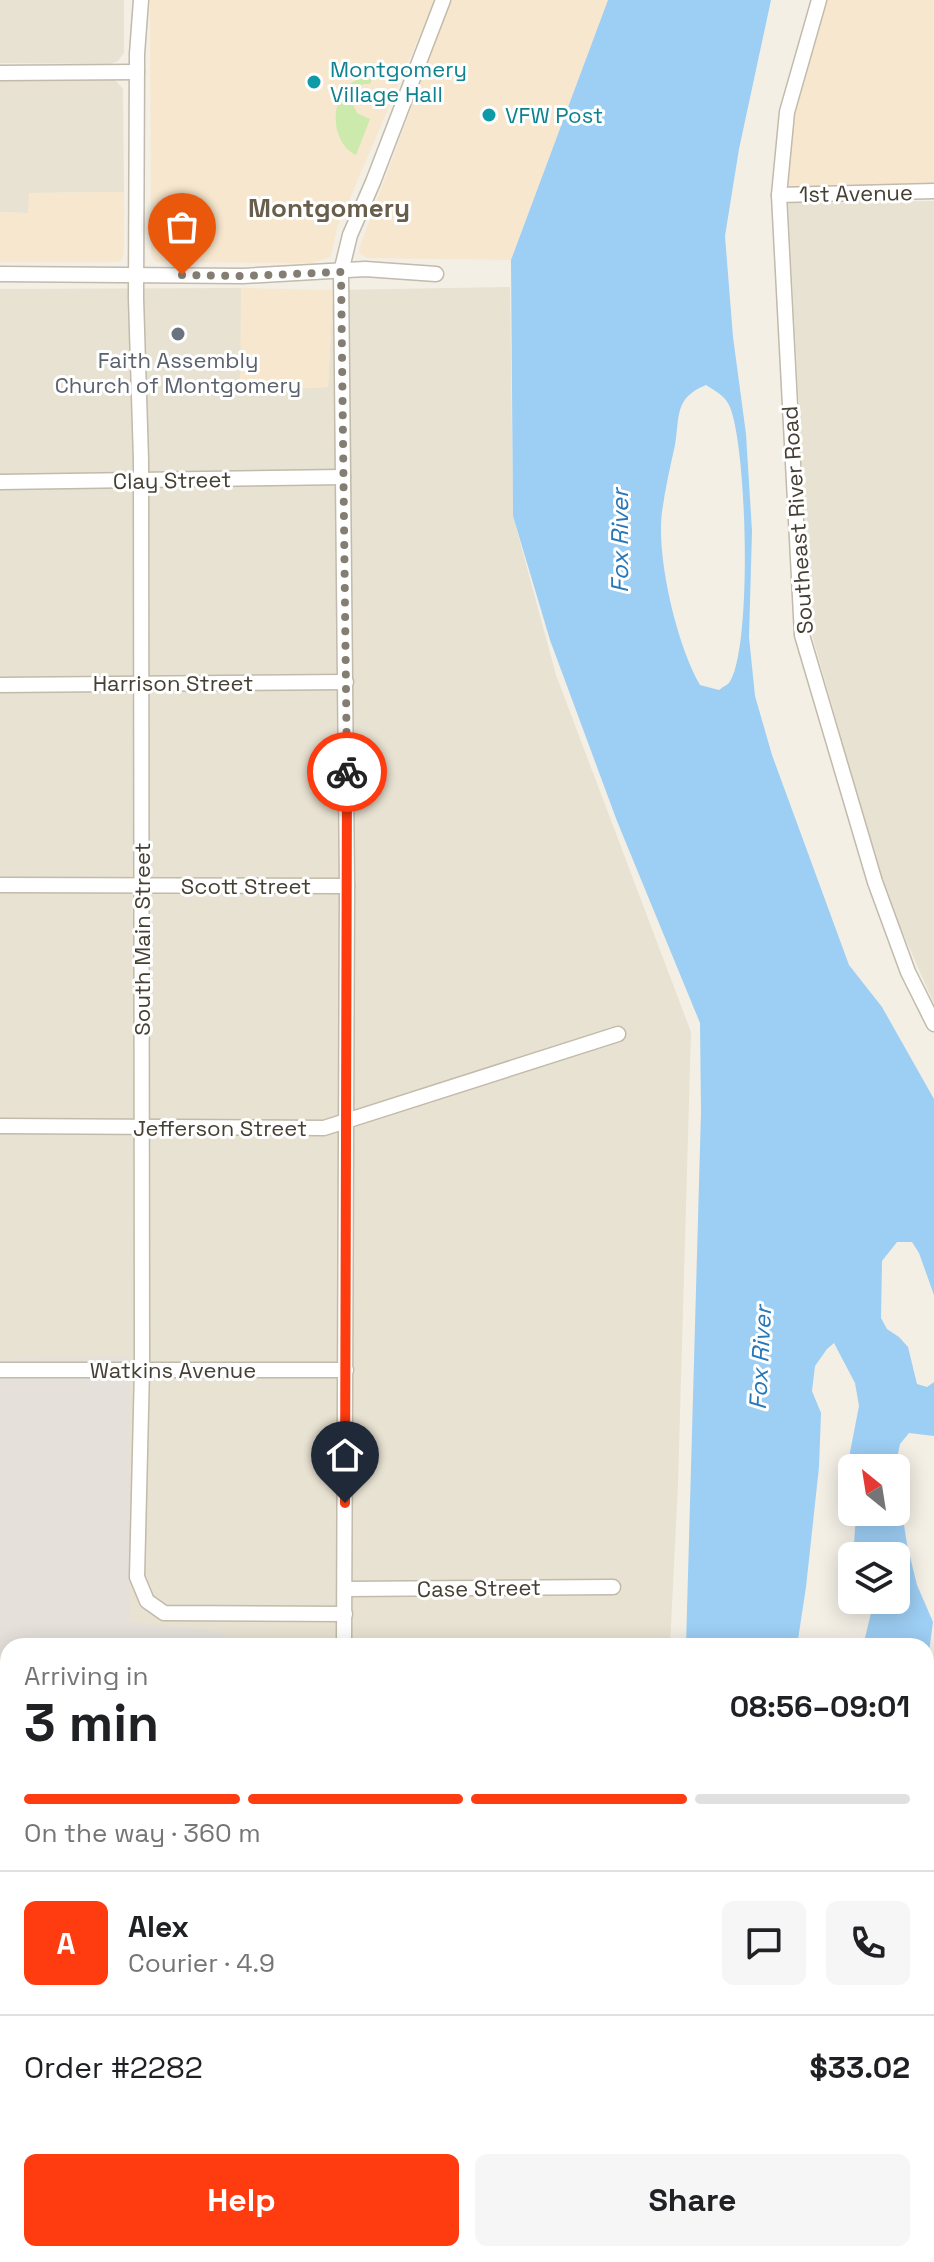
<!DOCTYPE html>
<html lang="en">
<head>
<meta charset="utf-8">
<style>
  :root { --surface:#fff; --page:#f6f6f6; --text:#202124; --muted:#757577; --line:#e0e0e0; --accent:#ff3b10 }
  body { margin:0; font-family:"Space Grotesk",sans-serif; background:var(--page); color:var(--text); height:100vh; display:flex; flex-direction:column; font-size:30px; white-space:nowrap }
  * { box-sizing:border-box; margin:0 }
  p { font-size:26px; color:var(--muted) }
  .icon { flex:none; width:44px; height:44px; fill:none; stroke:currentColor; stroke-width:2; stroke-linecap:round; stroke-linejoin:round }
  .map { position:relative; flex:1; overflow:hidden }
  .drawer { position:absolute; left:0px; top:1638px; width:934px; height:624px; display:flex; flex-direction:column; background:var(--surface); border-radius:24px 24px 0 0; box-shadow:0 4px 20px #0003 }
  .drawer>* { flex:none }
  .needle { width:52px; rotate:330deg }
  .buttons { position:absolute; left:838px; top:1454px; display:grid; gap:16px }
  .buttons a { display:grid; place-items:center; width:72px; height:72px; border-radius:12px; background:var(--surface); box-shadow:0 4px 20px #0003; font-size:40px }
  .pin { position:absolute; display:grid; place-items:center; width:68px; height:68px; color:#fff; margin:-82px -34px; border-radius:50% 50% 50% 0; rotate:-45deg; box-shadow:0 0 8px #0007 }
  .pin .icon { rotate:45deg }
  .courier { position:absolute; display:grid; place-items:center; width:80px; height:80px; margin:-40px; border:6px solid #ff3b10; border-radius:50%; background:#fff; color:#222; box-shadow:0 2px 10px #0007 }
  .summary em { font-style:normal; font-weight:700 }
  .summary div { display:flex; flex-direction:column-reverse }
  .summary { display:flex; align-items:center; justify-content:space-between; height:136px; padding:0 24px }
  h1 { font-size:52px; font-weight:700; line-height:60px }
  .bar { display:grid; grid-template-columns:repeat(4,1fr); gap:12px 8px; align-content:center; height:96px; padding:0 24px }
  .bar i { height:10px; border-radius:6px; background:var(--line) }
  .bar .on { background:var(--accent) }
  .bar p { grid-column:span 4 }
  .line { display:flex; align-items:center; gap:20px; padding:0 24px; border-top:2px solid var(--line) }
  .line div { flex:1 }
  .round { display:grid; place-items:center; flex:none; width:84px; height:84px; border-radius:12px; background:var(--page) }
  .cta { display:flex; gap:16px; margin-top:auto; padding:16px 24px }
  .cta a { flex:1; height:92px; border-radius:12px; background:var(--accent); color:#fff; font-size:32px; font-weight:700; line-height:92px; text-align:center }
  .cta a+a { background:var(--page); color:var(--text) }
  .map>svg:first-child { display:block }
  .residential { fill:#e8e2d2 }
  .commercial { fill:#f7e7ce }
  .industrial { fill:#e5e0da }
  .green { fill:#cceaab }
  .water { fill:#9dcef4; fill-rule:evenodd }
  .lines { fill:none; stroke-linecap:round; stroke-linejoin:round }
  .minor-casing { stroke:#c2baaa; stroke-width:17 }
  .major-casing { stroke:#eac35c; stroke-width:21 }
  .minor { stroke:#fff; stroke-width:14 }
  .major { stroke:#ffe392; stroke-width:18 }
  .done { stroke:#837d72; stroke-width:8; stroke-dasharray:0 14.4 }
  .route { stroke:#ff3b10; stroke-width:10 }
  .culture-dot { fill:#0f9aa8; stroke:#fff; stroke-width:3 }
  .worship-dot { fill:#6b7280; stroke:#fff; stroke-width:3 }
  .labels { text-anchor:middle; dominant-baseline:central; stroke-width:6; stroke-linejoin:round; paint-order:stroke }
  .culture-label { font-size:22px; fill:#0d838f; stroke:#fff; text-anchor:start }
  .street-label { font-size:22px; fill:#464034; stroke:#fff }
  .worship-label { font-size:22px; fill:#5b616d; stroke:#fff }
  .water-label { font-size:24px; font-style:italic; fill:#2877b7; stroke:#fff }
  .quarter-label { font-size:26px; font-weight:bold; fill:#695e4b; stroke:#fff }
</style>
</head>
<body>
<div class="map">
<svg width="934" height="2262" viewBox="0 0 934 2262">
  <rect width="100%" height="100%" fill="#f3efe5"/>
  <g class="residential">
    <path d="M 0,0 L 124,0 L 124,53 L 118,61 L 111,64 L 0,63 Z"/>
    <path d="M 0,79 L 115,80 L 123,89 L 124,192 L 30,193 L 28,213 L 0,212 Z"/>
    <path d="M 934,201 L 934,1004 L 884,890 L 811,631 L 788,203 Z"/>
    <path d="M 510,287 L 513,516 L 556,675 L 691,1032 L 678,1484 L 670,1646 L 224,1646 L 224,1632 L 130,1623 L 130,1357 L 0,1359 L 0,289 L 241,288 L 241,391 L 328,387 L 333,290 Z"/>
  </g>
  <g class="commercial">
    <path d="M 150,0 L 435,0 L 337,228 L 331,257 L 312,263 L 156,262 L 151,256 Z"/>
    <path d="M 451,0 L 608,0 L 511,260 L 367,258 L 360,254 L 359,249 Z"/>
    <path d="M 824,0 L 934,0 L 934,186 L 787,190 L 794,106 Z"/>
    <path d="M 124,192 L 124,253 L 122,259 L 118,262 L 0,262 L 0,212 L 28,213 L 29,193 Z"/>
    <path d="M 241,288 L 333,290 L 328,387 L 240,391 Z"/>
  </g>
  <path class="industrial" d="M 130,1356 L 130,1622 L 225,1632 L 224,1646 L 8,1646 L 8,1761 L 0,1760 L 0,1359 Z"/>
  <path class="green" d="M 364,77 L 372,79 L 370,84 C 359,83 352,89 351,100 L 357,113 L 370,119 L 356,155 C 326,140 330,85 364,77 Z"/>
  <g class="water">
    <path d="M 608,0 L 771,0 L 739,149 L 725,236 L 733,337 L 746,434 L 752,531 L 749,637 L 755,696 L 772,755 L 849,965 L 882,1007 L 934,1099 L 934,1295 L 919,1253 L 912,1242 L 897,1242 L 882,1261 L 881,1318 L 887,1329 L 899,1337 L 908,1347 L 917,1384 L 927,1387 L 934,1382 L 934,1436 L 909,1433 L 900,1444 L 895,1468 L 852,1468 L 852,1491 L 845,1478 L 859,1406 L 855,1383 L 834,1343 L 827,1349 L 815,1366 L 812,1391 L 821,1413 L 819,1467 L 806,1587 L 797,1646 L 686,1646 L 701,1112 L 700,1023 L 617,821 L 550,640 L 513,516 L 511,260 ZM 706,385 C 714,390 725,396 729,405 C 747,441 753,650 729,683 C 728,684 720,689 719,690 L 700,685 C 677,646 656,557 662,512 C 665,490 670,467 675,445 C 680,416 674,398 706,385 Z"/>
    <path d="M 896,1474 L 907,1544 L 917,1585 L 933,1622 L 926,1674 L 926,1646 L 863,1646 L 871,1613 L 870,1600 L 896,1600 L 896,1556 L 859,1556 L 854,1545 L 856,1512 L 896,1512 Z"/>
    <path d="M 934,1954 L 934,2262 L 868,2262 L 866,2254 L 926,2254 L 926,1957 Z"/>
    <path d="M 625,2254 L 755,2254 L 753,2262 L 623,2262 Z"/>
  </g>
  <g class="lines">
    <g class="minor-casing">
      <g id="minor">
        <path d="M 141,0 L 137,54 L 136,298 L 141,460 L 142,1369 L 137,1577 L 147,1601 L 164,1613 L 345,1614"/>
        <path d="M 819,0 L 787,112 L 779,195 L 802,635 L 875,882 L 908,972 L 934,1024"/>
        <path d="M 0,73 L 137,72"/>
        <path d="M 779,195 L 934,191"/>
        <path d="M 0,274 L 243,276 L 365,269 L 436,274"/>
        <path d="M 0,482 L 343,477"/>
        <path d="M 0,685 L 346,682"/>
        <path d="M 0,885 L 347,886"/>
        <path d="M 0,1126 L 324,1128 L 618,1034"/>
        <path d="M 0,1370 L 346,1370"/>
        <path d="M 345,1589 L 613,1587"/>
        <path d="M 344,1646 L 347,886 L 341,272 L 350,235 L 373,182 L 443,0"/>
        <path d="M 0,1965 L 8,1971"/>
        <path d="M 54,2262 L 56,2254"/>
      </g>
    </g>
    <g class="major-casing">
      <g id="major">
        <path d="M 0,1788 L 8,1788"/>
        <path d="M 0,1806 L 8,1807"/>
        <path d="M 926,1855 L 934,1856"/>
        <path d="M 926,1878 L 934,1878"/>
      </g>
    </g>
    <use href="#minor" class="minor"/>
    <use href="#major" class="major"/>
  </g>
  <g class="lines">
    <path class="done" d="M 182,275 L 243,276 L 341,272 L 347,772"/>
    <path class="route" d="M 345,1503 L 347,772"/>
  </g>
  <g class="culture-dot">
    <circle cx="314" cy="82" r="8"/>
    <circle cx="489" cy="115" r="8"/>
  </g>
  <circle class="worship-dot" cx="178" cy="334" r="8"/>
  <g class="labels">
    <g class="culture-label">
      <text x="330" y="69">Montgomery<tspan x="330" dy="25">Village Hall</tspan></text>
      <text x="505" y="115">VFW Post</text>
    </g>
    <g class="street-label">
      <text transform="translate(856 193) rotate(-1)">1st Avenue</text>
      <text transform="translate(172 480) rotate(-1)">Clay Street</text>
      <text transform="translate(797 520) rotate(-94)">Southeast River Road</text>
      <text x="173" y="683">Harrison Street</text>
      <text x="246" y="886">Scott Street</text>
      <text transform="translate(142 939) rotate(-90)">South Main Street</text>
      <text x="220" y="1128">Jefferson Street</text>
      <text x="173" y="1370">Watkins Avenue</text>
      <text transform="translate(479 1588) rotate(-1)">Case Street</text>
    </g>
    <g class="worship-label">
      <text x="178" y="360">Faith Assembly<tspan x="178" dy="25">Church of Montgomery</tspan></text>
    </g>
    <g class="water-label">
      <text transform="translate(619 541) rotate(-90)">Fox River</text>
      <text transform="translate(760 1358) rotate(-87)">Fox River</text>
    </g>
    <g class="quarter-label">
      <text x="329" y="208">Montgomery</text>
    </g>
  </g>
</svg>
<div class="buttons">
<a><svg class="needle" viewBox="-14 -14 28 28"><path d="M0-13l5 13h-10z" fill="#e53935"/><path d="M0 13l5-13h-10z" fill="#757577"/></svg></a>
<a><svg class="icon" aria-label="layers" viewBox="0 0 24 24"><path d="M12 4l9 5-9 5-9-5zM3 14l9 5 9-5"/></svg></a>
</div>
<div class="pin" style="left:182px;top:275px;background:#ea580c"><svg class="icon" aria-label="bag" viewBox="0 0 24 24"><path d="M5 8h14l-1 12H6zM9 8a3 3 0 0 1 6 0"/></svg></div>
<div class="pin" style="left:345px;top:1503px;background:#1f2937"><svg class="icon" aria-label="home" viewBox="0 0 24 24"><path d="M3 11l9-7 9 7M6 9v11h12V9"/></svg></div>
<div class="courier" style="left:347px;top:772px"><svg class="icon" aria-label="bike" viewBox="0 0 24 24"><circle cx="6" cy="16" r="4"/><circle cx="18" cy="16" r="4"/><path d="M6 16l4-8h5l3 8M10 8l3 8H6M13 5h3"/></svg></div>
<section class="drawer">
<div class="summary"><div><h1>3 min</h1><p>Arriving in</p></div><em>08:56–09:01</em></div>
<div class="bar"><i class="on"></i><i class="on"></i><i class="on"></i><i></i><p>On the way · 360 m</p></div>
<div class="line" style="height:144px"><b class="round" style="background:var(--accent);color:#fff">A</b><div><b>Alex</b><p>Courier · 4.9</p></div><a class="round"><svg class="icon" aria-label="chat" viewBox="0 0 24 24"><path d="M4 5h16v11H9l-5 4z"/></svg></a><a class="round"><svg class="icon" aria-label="phone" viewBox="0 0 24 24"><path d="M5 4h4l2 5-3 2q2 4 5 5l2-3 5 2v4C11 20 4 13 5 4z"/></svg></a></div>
<div class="line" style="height:104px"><div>Order #2282</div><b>$33.02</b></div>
<div class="cta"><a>Help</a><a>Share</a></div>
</section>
</div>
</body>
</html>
